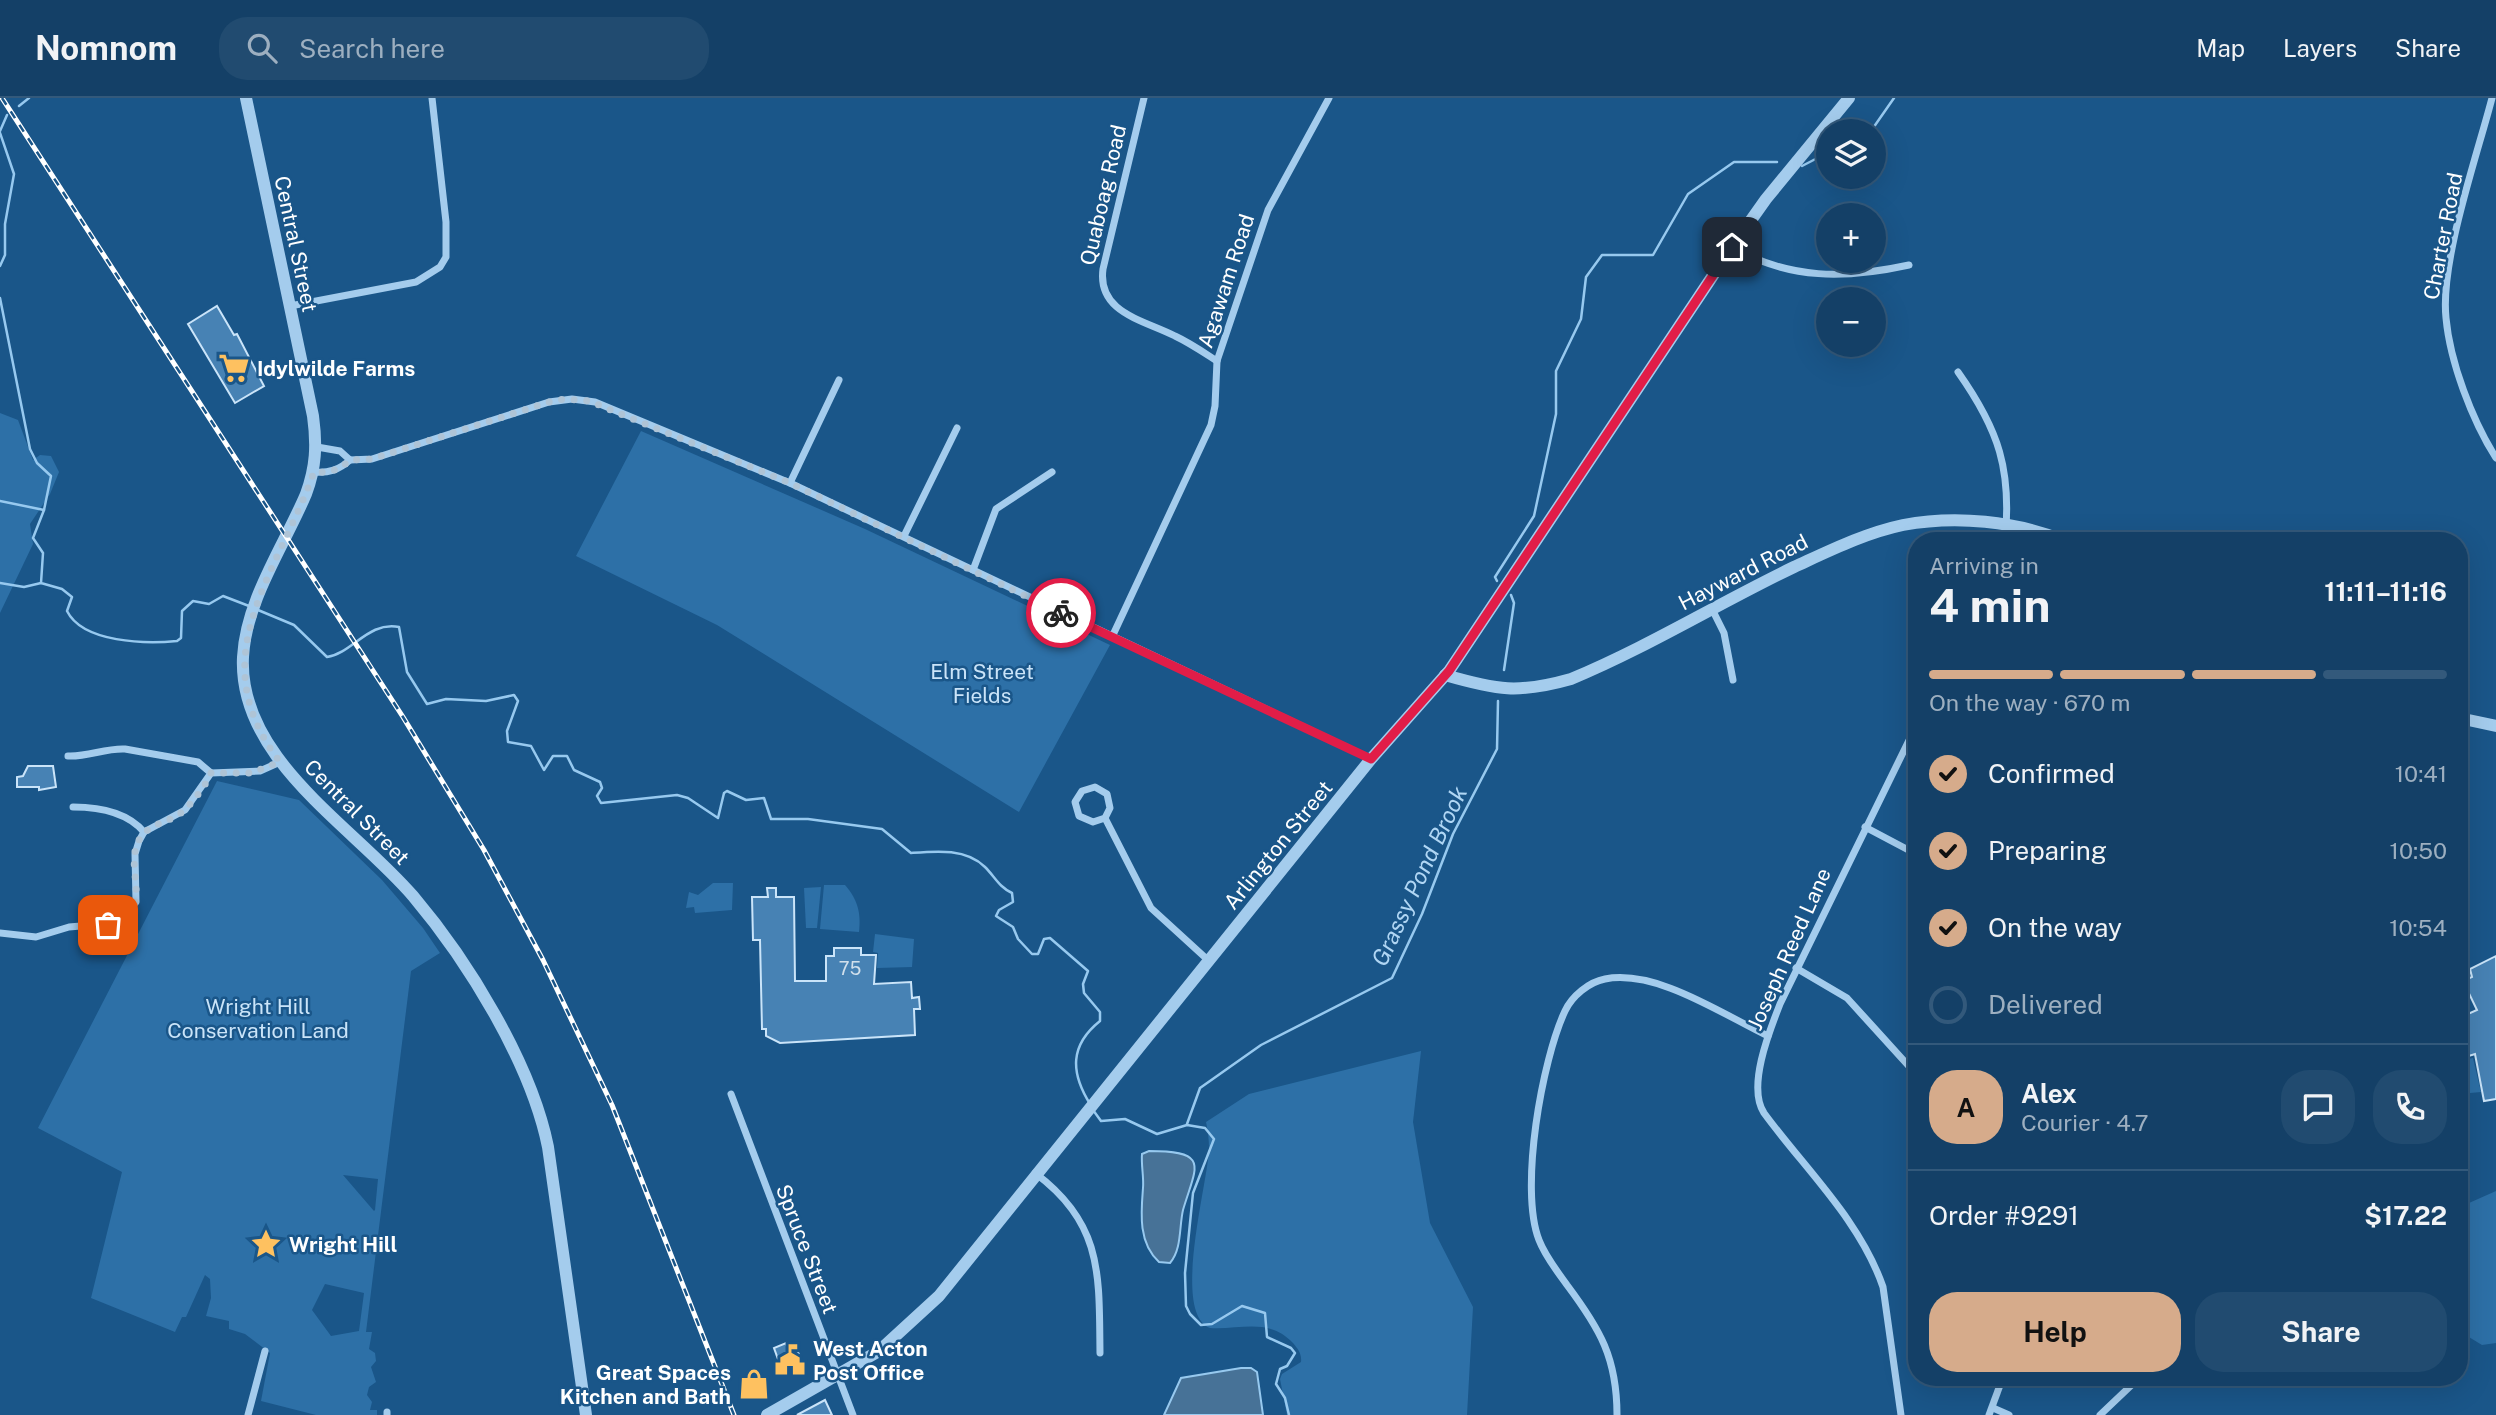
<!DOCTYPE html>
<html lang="en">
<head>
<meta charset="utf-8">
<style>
  :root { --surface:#144067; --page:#214b70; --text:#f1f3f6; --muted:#9dafc0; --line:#33597b; --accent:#d6ab8b }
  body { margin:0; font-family:"Public Sans",sans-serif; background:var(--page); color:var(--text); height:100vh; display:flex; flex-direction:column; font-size:26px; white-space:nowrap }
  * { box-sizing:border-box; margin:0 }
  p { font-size:23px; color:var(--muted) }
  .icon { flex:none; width:38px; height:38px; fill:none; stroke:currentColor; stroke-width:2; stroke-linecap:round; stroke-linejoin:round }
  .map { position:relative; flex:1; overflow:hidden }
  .panel { position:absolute; left:1908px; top:434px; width:560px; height:854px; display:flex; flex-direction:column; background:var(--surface); border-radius:28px; box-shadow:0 7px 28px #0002,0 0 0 2px var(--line) }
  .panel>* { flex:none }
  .buttons { position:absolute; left:1816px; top:21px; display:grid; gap:14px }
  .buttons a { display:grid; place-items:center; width:70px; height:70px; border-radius:50%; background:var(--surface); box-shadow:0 7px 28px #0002,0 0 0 2px var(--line); font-size:35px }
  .pin { position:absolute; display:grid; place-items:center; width:60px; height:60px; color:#fff; margin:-30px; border-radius:14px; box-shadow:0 4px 10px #0006 }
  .courier { position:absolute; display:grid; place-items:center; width:70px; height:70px; margin:-35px; border:5px solid #e11d48; border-radius:50%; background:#fff; color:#222; box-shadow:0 2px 9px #0007 }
  .summary em { font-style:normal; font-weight:700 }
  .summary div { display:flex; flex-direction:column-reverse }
  .summary { display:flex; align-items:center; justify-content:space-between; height:119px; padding:0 21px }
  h1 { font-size:46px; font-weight:700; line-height:52px }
  .bar { display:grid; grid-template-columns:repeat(4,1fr); gap:10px 7px; align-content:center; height:84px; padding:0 21px }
  .bar i { height:9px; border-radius:5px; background:var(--line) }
  .bar .on { background:var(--accent) }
  .bar p { grid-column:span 4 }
  .line { display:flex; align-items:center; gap:18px; padding:0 21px; border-top:2px solid var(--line) }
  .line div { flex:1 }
  .round { display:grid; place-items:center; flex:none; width:74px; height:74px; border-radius:28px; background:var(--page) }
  ol { padding:0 21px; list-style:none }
  li { display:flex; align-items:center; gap:21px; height:77px }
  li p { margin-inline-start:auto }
  li .icon { padding:7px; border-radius:50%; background:var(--accent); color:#111; stroke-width:4 }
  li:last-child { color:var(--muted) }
  li i { width:38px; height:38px; border:4px solid var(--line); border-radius:50% }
  .button { display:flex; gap:14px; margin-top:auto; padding:14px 21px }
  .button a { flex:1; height:80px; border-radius:28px; background:var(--accent); color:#111; font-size:28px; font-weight:700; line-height:80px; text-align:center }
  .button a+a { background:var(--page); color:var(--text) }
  header { display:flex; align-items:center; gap:42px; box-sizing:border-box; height:98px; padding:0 35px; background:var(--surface); border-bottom:2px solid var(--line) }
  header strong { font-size:33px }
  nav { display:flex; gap:38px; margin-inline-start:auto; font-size:24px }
  .search { width:490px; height:63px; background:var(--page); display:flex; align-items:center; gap:18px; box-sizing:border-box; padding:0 24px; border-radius:28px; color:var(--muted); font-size:26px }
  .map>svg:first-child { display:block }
  .green { fill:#2d70a7; fill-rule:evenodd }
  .water { fill:#477297; stroke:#97c9ef; stroke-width:2 }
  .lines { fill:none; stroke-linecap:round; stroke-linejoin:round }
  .stream { stroke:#97c9ef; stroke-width:2.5 }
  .building { fill:#4782b4; stroke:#cae4f9; stroke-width:2 }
  .minor { stroke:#a4cced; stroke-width:7 }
  .tertiary { stroke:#a4cced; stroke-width:12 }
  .rail-casing { stroke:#fff; stroke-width:5 }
  .rail { stroke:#1a5689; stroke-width:2.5; stroke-dasharray:8; stroke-linecap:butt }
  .done { stroke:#afc4d6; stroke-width:7; stroke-dasharray:0 12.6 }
  .route { stroke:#e11d48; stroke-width:9 }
  .labels { text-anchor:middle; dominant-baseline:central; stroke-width:5; stroke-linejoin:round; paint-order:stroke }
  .number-label { font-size:18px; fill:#d1e0ec }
  .street-label { font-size:21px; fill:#fff; stroke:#1a5689 }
  .poi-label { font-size:21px; font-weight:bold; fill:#fff; stroke:#1a5689; text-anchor:start }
  .park-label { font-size:21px; fill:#cae4f9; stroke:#1a5689 }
  .water-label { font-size:23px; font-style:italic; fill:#b0d6f4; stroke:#1a5689 }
</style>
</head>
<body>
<header>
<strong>Nomnom</strong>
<div class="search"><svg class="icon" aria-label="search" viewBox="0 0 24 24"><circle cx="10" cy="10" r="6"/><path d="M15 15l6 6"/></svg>Search here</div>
<nav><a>Map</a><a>Layers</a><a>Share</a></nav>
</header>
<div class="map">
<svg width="2496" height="1317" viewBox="0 0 2496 1317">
  <rect width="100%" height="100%" fill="#1a5689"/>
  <g class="green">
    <path d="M 0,315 L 18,322 L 33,362 L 40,357 L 51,358 L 59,374 L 50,396 L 30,426 L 33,446 L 0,515 Z"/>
    <path d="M 641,333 L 865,431 L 1110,547 L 1019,714 L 717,527 L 576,458 Z"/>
    <path d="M 217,683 L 299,702 L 382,782 L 423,830 L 440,855 L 411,873 L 366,1234 L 372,1234 L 369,1251 L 375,1255 L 376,1263 L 371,1269 L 376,1284 L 369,1289 L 367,1297 L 372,1304 L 370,1312 L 377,1312 L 377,1317 L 316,1317 L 261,1303 L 270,1255 L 245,1236 L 229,1231 L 229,1223 L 206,1218 L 211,1200 L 210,1181 L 205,1177 L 186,1219 L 182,1219 L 175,1234 L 91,1200 L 122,1074 L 38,1030 ZM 343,1077 L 378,1081 L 375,1112 L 374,1113 ZM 325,1186 L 364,1195 L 359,1233 L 331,1238 L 312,1212 Z"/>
    <path d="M 713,785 L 733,785 L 732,812 L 695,815 L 694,809 L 686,810 L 689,794 L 698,797 Z"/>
    <path d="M 824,787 L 845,787 C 858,802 861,815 859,834 L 820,831 Z"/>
    <path d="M 821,789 L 817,830 L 806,830 L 804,790 Z"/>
    <path d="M 875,836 L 914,841 L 912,869 L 877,870 L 878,855 L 873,854 Z"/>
    <path d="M 1421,953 L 1413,1024 L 1430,1125 L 1473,1209 L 1467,1317 L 1287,1317 L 1280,1281 L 1282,1276 L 1301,1264 C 1302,1256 1298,1251 1293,1245 C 1269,1219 1240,1232 1210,1230 C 1171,1215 1208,1085 1209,1051 C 1209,1042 1208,1033 1206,1024 L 1249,996 Z"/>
    <path d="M 2473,960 L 2481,994 L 2459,996 L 2459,963 Z"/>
    <path d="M 2496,1093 L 2496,1245 L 2482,1247 L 2459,1233 L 2459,1102 L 2469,1105 Z"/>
  </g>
  <g class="water">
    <path d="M 1149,1053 C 1211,1053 1196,1068 1183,1112 C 1179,1129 1182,1151 1170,1165 L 1159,1164 C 1138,1145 1141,1115 1143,1090 C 1144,1079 1141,1067 1142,1056 Z"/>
    <path d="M 1241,1270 L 1251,1270 L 1257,1274 L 1263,1317 L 1164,1317 L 1181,1280 Z"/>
  </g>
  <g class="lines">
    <g class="stream">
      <path d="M 19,8 L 29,0"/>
      <path d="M 0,33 L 7,17"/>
      <path d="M 1871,33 L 1894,0"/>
      <path d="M 0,35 L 14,76 L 5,126 L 5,157 L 0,168"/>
      <path d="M 1802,68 L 1829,54"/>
      <path d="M 0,200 L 30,351 L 37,365 L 51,378 L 44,412 L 33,440 L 43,455 L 41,485 L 62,491 L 72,499 L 67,513 C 83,545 146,546 177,543 L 181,540 L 182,513 L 193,503 L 209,506 L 223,498 L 249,508"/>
      <path d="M 0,403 L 44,412"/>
      <path d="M 1497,483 L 1495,479 L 1534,418 L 1556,316 L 1556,273 L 1581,221 L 1586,179 L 1602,157 L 1653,157 L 1688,96 L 1734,64 L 1777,64"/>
      <path d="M 0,485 L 24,489 L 41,485"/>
      <path d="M 258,512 L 294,527 L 327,559 C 353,555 368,523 399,529 L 407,574 L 427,606 L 446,601 L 486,603 L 514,597 L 518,603 L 507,633 L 508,644 L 531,648 L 544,672 L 553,658 L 567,658 L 574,672 L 600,684 L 602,690 L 597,698 L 601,705 L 677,697 L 688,700 L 718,720 L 724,695 L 727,693 L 746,702 L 764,700 L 771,721 L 808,721 L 882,731 L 911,755 C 936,753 966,750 985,769 C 995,779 999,789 1012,795 L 1013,804 L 999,812 L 996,818 L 1013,829 L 1018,841 L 1032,856 L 1038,856 L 1044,841 L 1050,840 L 1088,873 L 1083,886 L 1084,895 L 1100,914 L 1100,923 C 1070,947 1070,974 1090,1006"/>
      <path d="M 1504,572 L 1514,505 L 1511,497"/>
      <path d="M 1093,1012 L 1101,1023 L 1125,1021 L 1157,1036 L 1187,1027 L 1205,1030 L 1214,1041 L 1193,1095 L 1185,1175 L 1186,1208 L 1190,1216 L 1201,1227 L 1212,1226 L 1242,1208 L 1265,1215 L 1267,1239 L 1291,1250 L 1295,1255 L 1287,1268 L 1280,1271 L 1276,1286 L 1285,1300 L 1289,1317"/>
      <path d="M 1187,1026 L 1200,990 L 1261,947 L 1392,880 L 1422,816 L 1453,736 L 1497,651 L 1498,603"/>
    </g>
  </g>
  <g class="building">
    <path d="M 217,208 L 234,237 L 237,236 L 264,288 L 235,305 L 188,226 Z"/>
    <path d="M 28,668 L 53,668 L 56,689 L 39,692 L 39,689 L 17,689 L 17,679 L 23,678 Z"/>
    <path d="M 767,790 L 776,790 L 776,799 L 794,799 L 795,883 L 826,883 L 826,858 L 834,858 L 834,850 L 861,850 L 861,857 L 876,857 L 874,886 L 911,884 L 912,900 L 919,899 L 920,911 L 914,911 L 915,937 L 780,945 L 766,938 L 766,931 L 762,931 L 760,842 L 753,842 L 752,799 L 768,799 Z"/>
    <path d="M 2496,858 L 2496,1001 L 2484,1003 L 2475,956 L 2459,961 L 2459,920 L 2477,912 L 2463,883 L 2472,879 L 2470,871 Z"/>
    <path d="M 786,1245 L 788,1252 L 796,1249 L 803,1267 L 783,1275 L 774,1250 Z"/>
    <path d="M 825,1302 L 832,1317 L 797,1317 Z"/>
  </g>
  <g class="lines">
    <g class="minor">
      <path d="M 1144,0 L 1103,171 C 1097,215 1144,222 1175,238 C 1190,245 1203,254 1217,263"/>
      <path d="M 2492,0 C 2477,58 2440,163 2446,220 C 2450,264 2472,322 2496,360"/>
      <path d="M 1732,149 C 1790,182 1845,181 1909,167"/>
      <path d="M 290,208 L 416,184 L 440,169 L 446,159 L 446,124 L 432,0"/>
      <path d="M 1958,274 C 1999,332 2012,372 2005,443"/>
      <path d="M 317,349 L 340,353 L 350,362 L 372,361 L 549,304 L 572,301 L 595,304 L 790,385 L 1371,661"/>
      <path d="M 314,374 C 329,375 339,372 350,362"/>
      <path d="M 790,385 L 839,282"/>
      <path d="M 904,438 L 957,330"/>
      <path d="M 973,472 L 996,411 L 1052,374"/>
      <path d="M 1712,511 L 1724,535 L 1733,582"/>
      <path d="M 1112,539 L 1211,327 L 1215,308 L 1217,263 L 1268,112 L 1329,0"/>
      <path d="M 68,658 C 88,659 105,650 125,651 L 198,664 L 211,675"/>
      <path d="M 73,709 C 98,709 127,714 144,734"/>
      <path d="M 1105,720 L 1093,724 L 1079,718 L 1075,704 L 1082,693 L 1095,689 L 1107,696 L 1110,710 L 1105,720 L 1151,810 L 1209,863"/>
      <path d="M 1865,729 L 1916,756"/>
      <path d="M 0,835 L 36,839 L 69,829 L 116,825 L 136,804 L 135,756 L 139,743 L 144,734 L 185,712 L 211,675 L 260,673 L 280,664"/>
      <path d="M 1796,870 L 1847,900 L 1916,976"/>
      <path d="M 731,996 L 853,1317"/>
      <path d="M 1035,1075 C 1103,1126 1099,1176 1100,1255"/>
      <path d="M 1993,1310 L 2009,1317"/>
      <path d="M 248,1317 L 265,1253"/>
      <path d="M 387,1317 L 387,1314"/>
      <path d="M 1617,1317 C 1617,1260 1600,1231 1567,1187 C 1557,1173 1545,1158 1539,1142 C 1519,1091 1542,962 1565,913 C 1572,898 1589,884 1605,881 C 1656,871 1722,916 1768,938"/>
      <path d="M 1901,1317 L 1883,1189 C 1860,1122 1805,1071 1764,1015 C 1747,989 1769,934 1780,906 L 1916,628"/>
      <path d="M 1989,1317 L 2003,1279"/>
      <path d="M 2100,1317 L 2140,1279"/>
    </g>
    <g class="tertiary">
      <path d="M 246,0 L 313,318 C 317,347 316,369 306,396 C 284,448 246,502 243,559 C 238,661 353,728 413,798 C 468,863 531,965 548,1049 L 586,1317"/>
      <path d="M 1445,577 C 1497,592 1518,596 1571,581 C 1648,549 1719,505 1794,469 C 1829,453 1865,435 1903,427 C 1956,417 2015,423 2065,443"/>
      <path d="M 2459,620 L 2496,628"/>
      <path d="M 767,1317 L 879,1253 L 939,1198 L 1371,661 L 1449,573 L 1732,149 L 1766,101 L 1849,0"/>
    </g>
    <g class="rail-casing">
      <path id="rail" d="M 2,0 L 403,619 L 484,752 L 543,862 L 612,1007 L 734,1317"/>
    </g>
    <use href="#rail" class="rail"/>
  </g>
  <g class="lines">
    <path class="done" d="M 108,827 C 157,815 124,773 138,744 C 147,725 167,726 182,714 C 191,707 207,686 211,675 L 251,675 L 280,664 C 199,559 278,476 314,374 C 330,375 339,372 350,362 L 372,361 L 549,304 L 564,301 L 589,303 L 790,385 L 1061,515"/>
    <path class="route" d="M 1061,515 L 1371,661 L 1449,573 L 1732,149"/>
  </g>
  <defs>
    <g id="supermarket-bare" transform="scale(2.415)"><path d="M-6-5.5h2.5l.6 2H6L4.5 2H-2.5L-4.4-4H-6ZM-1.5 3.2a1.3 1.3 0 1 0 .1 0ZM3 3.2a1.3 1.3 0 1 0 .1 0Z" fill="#fec160" stroke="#1a5689" stroke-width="2.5" paint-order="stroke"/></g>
    <g id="sight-bare" transform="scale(2.415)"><path d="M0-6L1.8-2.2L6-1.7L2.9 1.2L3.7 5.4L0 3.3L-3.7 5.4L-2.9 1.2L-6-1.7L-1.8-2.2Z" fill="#fec160" stroke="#1a5689" stroke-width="2.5" paint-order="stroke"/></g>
    <g id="civic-bare" transform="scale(2.415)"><path d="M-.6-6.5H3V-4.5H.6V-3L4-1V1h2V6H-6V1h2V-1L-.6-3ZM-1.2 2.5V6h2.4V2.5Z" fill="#fec160" stroke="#1a5689" stroke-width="2.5" paint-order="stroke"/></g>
    <g id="shop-bare" transform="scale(2.415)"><path d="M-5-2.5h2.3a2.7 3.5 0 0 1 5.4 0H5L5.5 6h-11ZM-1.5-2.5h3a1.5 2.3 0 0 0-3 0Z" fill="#fec160" stroke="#1a5689" stroke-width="2.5" paint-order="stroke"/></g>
  </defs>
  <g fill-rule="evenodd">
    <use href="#supermarket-bare" x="234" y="270"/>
    <use href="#sight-bare" x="266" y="1146"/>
    <use href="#civic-bare" x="790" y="1262"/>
    <use href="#shop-bare" x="754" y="1286"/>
  </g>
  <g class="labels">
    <g class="number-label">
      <text x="850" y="870">75</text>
    </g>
    <g class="street-label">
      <text transform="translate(1103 97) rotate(-77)">Quaboag Road</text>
      <text transform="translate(2443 138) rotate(-79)">Charter Road</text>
      <text transform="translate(296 146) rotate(78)">Central Street</text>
      <text transform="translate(1226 183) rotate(-72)">Agawam Road</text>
      <text transform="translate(1743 474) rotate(-27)">Hayward Road</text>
      <text transform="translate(357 714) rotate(45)">Central Street</text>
      <text transform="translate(1278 747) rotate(-51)">Arlington Street</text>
      <text transform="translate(1789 851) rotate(-66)">Joseph Reed Lane</text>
      <text transform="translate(807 1151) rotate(69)">Spruce Street</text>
    </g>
    <g class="poi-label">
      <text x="257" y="270">Idylwilde Farms</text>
      <text x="289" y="1146">Wright Hill</text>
      <text x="813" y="1250">West Acton<tspan x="813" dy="24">Post Office</tspan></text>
      <text x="731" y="1274" text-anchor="end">Great Spaces<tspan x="731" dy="24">Kitchen and Bath</tspan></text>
    </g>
    <g class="park-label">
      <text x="982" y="573">Elm Street<tspan x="982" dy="24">Fields</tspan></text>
      <text x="258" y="908">Wright Hill<tspan x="258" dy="24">Conservation Land</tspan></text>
    </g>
    <g class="water-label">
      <text transform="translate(1419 778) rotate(-65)">Grassy Pond Brook</text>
    </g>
  </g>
</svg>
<div class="buttons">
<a><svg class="icon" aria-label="layers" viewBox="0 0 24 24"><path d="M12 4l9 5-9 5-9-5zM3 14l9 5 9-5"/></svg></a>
<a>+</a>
<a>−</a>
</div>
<div class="pin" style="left:108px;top:827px;background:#ea580c"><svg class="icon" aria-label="bag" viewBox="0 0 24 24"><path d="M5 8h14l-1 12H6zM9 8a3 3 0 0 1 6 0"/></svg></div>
<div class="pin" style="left:1732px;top:149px;background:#1f2937"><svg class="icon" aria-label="home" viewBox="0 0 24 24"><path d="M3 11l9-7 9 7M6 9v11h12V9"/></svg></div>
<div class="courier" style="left:1061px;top:515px"><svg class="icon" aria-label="bike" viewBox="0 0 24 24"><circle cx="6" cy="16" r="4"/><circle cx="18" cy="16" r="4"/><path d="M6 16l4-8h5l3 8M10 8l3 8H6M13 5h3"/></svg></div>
<section class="panel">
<div class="summary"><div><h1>4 min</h1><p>Arriving in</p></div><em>11:11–11:16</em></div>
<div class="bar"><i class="on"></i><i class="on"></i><i class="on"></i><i></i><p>On the way · 670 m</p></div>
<ol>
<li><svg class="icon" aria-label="check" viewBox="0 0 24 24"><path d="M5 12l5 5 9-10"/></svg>Confirmed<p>10:41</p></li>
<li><svg class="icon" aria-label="check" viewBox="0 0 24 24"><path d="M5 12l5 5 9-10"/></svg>Preparing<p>10:50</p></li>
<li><svg class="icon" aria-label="check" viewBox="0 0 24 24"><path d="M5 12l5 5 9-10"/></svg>On the way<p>10:54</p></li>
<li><i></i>Delivered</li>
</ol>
<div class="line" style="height:126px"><b class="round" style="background:var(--accent);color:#111">A</b><div><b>Alex</b><p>Courier · 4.7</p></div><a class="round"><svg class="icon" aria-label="chat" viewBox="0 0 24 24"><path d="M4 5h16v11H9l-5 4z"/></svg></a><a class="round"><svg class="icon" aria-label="phone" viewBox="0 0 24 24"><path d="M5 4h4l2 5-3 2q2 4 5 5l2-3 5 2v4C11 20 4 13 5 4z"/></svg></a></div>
<div class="line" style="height:91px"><div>Order #9291</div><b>$17.22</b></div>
<div class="button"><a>Help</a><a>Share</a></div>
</section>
</div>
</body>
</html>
